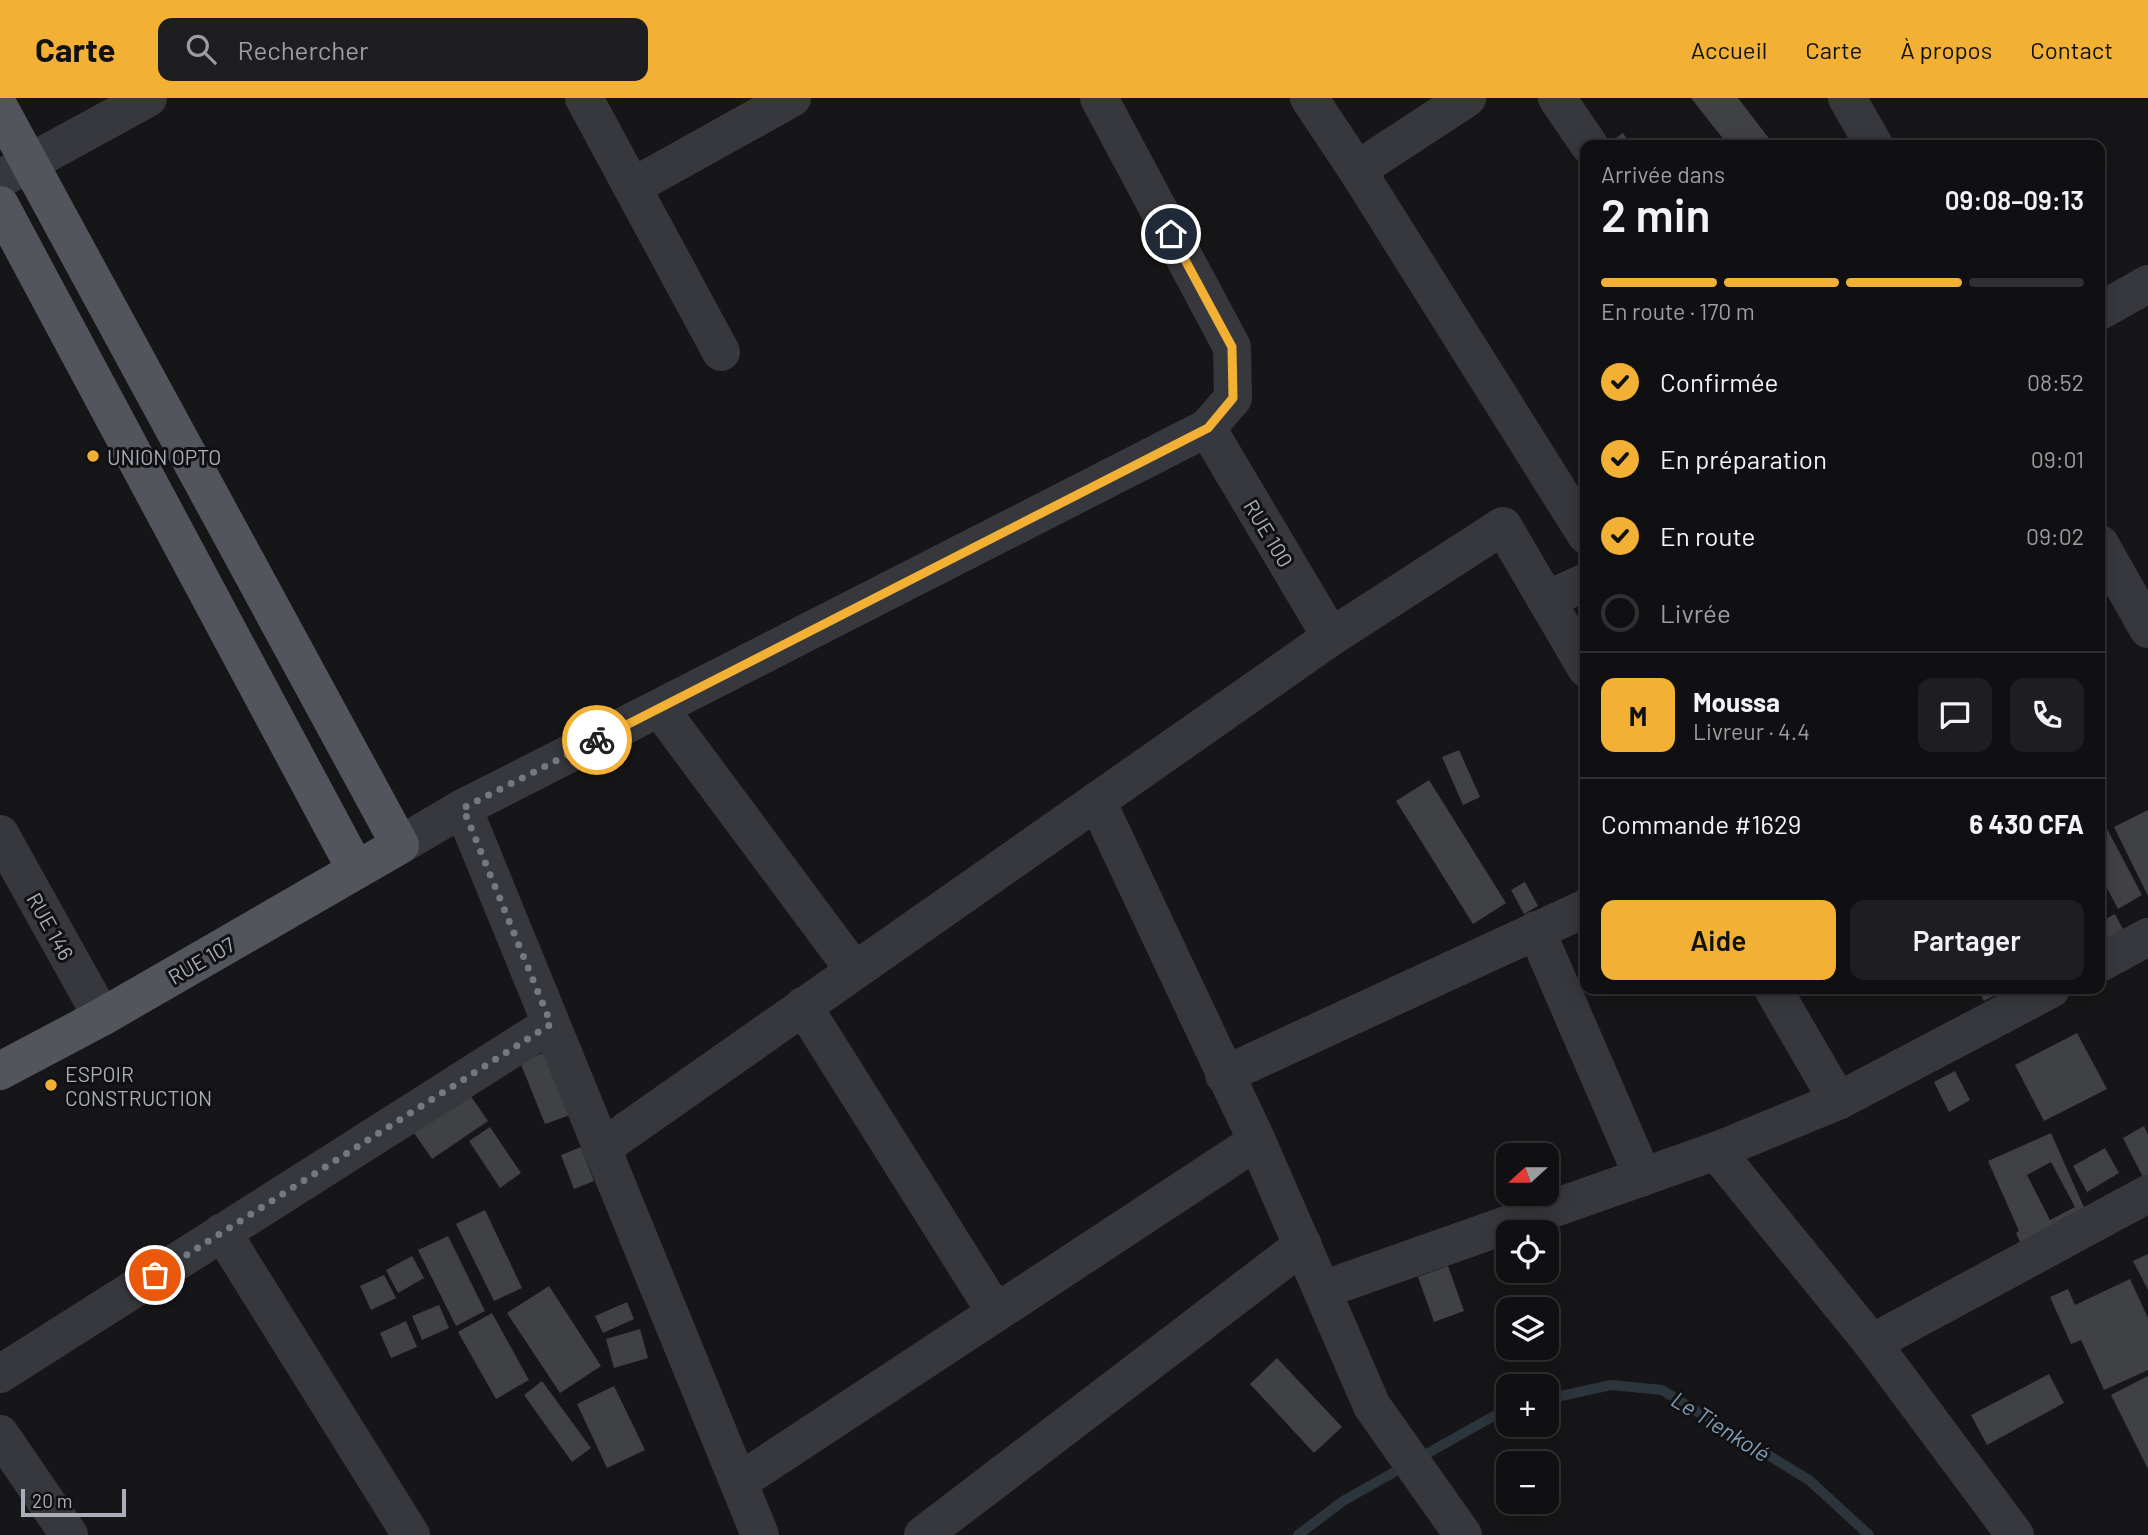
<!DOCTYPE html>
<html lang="fr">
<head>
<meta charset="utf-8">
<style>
  :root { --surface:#101012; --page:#1e1e20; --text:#f1f3f6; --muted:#9c9d9f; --line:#303032; --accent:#f2b134 }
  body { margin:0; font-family:Barlow,sans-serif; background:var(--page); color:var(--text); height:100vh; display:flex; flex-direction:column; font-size:26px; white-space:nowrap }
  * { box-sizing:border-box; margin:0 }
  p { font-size:23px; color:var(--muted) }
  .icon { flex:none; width:38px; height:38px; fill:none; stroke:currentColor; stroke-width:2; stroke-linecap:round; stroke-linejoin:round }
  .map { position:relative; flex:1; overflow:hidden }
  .panel { position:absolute; left:1580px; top:42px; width:525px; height:854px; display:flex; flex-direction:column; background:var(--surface); border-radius:14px; box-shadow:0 4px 18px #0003,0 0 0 2px var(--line) }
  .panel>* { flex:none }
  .needle { width:46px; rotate:249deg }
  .controls { position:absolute; left:1496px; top:1045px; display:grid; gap:14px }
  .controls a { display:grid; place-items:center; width:63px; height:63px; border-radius:14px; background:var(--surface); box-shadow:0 4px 18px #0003,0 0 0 2px var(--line); font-size:35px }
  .scale { position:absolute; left:21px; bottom:18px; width:105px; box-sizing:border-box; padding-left:7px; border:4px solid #a8adb8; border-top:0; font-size:19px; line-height:24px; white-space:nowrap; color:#a8adb8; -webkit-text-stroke:5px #111113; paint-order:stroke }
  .pin { position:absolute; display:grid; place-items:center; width:60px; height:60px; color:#fff; margin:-30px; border:4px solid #fff; border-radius:50%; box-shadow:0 2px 7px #0007 }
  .courier { position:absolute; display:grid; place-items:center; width:70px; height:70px; margin:-35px; border:5px solid #f2b134; border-radius:50%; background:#fff; color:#222; box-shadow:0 2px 9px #0007 }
  .head em { font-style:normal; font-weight:600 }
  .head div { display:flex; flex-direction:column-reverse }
  .head { display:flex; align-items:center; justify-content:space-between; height:119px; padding:0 21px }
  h1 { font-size:46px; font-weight:600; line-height:52px }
  .bar { display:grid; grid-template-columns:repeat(4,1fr); gap:10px 7px; align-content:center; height:84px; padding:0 21px }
  .bar i { height:9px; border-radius:5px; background:var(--line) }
  .bar .selected { background:var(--accent) }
  .bar p { grid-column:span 4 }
  .line { display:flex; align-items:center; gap:18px; padding:0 21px; border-top:2px solid var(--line) }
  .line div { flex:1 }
  .round { display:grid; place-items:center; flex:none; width:74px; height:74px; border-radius:14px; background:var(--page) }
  ol { padding:0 21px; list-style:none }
  li { display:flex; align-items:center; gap:21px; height:77px }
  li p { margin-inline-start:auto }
  li .icon { padding:7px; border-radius:50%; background:var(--accent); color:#111; stroke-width:4 }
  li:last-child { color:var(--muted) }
  li i { width:38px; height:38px; border:4px solid var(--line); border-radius:50% }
  .action { display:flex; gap:14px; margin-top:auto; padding:14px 21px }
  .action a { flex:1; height:80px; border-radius:14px; background:var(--accent); color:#111; font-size:28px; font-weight:600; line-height:80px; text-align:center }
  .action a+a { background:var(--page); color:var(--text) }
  header { display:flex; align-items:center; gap:42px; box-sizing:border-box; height:98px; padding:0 35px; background:var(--accent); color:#111 }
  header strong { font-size:33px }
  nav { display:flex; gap:38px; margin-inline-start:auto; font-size:24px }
  .search { width:490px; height:63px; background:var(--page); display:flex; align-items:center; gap:18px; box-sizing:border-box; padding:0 24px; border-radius:14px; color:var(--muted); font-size:26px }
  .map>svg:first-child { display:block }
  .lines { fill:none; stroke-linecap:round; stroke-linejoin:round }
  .stream { stroke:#2c353c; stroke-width:10 }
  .building { fill:#404145; fill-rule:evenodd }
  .minor { stroke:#37383d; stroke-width:38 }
  .major { stroke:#53555c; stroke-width:38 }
  .done { stroke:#757880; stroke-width:7; stroke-dasharray:0 12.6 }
  .route { stroke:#f2b134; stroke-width:9 }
  .poi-dot { fill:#f2b134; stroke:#111113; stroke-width:2.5 }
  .labels { text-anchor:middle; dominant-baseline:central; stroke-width:6; stroke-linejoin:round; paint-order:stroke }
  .poi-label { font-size:21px; fill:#a8adb8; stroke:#111113; text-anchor:start }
  .street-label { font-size:21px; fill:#a8adb8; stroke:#111113 }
  .water-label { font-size:23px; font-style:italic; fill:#7f9bb3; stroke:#111113 }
</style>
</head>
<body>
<header>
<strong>Carte</strong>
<div class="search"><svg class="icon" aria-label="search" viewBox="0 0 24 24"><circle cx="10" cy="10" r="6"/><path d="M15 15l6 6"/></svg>Rechercher</div>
<nav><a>Accueil</a><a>Carte</a><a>À propos</a><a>Contact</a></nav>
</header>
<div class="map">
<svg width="2148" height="1437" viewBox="0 0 2148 1437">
  <rect width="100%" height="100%" fill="#161618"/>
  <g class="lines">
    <g class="stream">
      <path d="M 1547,1301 L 1611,1287 L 1662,1292 L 1809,1382 L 1869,1437"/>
      <path d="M 1298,1437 L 1343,1403 L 1508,1310"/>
    </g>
  </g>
  <g class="building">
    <path d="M 1691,0 L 1738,0 L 1774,47 L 1728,47 Z"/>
    <path d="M 1623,35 L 1631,47 L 1606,47 Z"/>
    <path d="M 1459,652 L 1480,699 L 1463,707 L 1442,659 Z"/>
    <path d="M 1429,682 L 1506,805 L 1473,826 L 1396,703 Z"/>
    <path d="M 2148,712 L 2148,798 L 2114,729 Z"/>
    <path d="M 2105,727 L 2142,797 L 2118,811 L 2100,777 L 2100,730 Z"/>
    <path d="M 1525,784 L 1538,808 L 1524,816 L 1511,792 Z"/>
    <path d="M 2115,816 L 2125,835 L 2100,847 L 2100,824 Z"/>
    <path d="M 1978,891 L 2007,891 L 1984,903 Z"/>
    <path d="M 2077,935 L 2107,991 L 2044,1023 L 2015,967 Z"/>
    <path d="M 548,953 L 573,1016 L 545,1026 L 520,964 Z"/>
    <path d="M 1955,973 L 1970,1002 L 1949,1014 L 1934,984 Z"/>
    <path d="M 470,997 L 488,1023 L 432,1061 L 414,1035 Z"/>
    <path d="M 2144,1028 L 2148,1037 L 2148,1089 L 2123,1040 Z"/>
    <path d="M 490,1029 L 521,1075 L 500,1090 L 469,1043 Z"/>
    <path d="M 2051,1035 L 2087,1116 L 2028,1162 L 2016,1135 L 2019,1133 L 1988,1063 ZM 2051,1064 L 2075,1109 L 2050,1122 L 2027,1077 Z"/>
    <path d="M 581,1049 L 594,1083 L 574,1091 L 561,1057 Z"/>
    <path d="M 2105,1050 L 2119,1075 L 2087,1094 L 2073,1068 Z"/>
    <path d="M 485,1112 L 522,1190 L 494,1203 L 456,1126 Z"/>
    <path d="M 448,1138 L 485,1213 L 456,1228 L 418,1152 Z"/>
    <path d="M 2148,1156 L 2148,1192 L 2133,1163 Z"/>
    <path d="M 412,1158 L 424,1180 L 398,1195 L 386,1172 Z"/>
    <path d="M 1448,1168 L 1464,1213 L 1434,1224 L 1418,1179 Z"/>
    <path d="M 384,1177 L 396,1200 L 371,1212 L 360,1188 Z"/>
    <path d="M 2130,1181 L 2148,1220 L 2148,1272 L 2104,1292 L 2081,1242 L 2071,1246 L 2050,1199 L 2068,1191 L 2075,1207 Z"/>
    <path d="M 549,1188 L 601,1268 L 560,1295 L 507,1215 Z"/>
    <path d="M 627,1204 L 634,1221 L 603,1235 L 595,1218 Z"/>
    <path d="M 439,1207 L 449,1230 L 422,1242 L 412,1218 Z"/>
    <path d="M 492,1215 L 529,1282 L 496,1301 L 458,1234 Z"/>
    <path d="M 406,1223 L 417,1249 L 391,1260 L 380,1235 Z"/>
    <path d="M 640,1231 L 648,1260 L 614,1270 L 606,1241 Z"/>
    <path d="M 1277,1260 L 1342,1329 L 1314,1355 L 1250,1286 Z"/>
    <path d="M 2049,1276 L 2064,1305 L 1987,1347 L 1971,1317 Z"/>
    <path d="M 2148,1278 L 2148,1371 L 2111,1297 Z"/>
    <path d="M 542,1283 L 591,1350 L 572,1364 L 524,1297 Z"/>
    <path d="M 614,1288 L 645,1352 L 607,1370 L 577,1306 Z"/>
  </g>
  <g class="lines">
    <g class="minor">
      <path d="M 584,0 L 721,254"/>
      <path d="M 1309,0 L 1357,72 L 1586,437"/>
      <path d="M 1557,0 L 1589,47"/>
      <path d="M 1847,0 L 1874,47"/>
      <path d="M 1357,72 L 1467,0"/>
      <path d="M 0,81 L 148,0"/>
      <path d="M 632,89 L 792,0"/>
      <path d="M 2100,213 L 2148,186"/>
      <path d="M 1207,330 L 1331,539"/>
      <path d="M 2100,446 L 2148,531"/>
      <path d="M 1546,502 L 1586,484"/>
      <path d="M 660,611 L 854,872"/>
      <path d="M 1097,703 L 1257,1043 L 1372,1308 L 1463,1437"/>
      <path d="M 463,710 L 760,1437"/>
      <path d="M 0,736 L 102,919"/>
      <path d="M 400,747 L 463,710 L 1207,330 L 1233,300 L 1232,249 L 1099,0"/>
      <path d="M 1536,832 L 1643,1079"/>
      <path d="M 2100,865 L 2148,839"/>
      <path d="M 1773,891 L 1838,1003"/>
      <path d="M 803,908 L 996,1215"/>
      <path d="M 1224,977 L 1586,810"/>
      <path d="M 602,1050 L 1331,539 L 1503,428 L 1586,570"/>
      <path d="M 1716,1053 L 1872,1245 L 2015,1437"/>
      <path d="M 222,1134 L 411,1437"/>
      <path d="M 1322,1192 L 1716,1053 L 1838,1003 L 2051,891"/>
      <path d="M 1872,1245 L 2148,1096"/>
      <path d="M 0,1276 L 551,926"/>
      <path d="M 0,1336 L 69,1437"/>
      <path d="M 739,1384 L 1257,1043"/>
      <path d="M 923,1437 L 1303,1147"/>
    </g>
    <g class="major">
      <path d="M 0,11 L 400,747 L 102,919 L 0,973"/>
      <path d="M 0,107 L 356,772"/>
    </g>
  </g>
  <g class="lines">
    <path class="done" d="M 155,1177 L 551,926 L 463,710 L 597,642"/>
    <path class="route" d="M 597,642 L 1208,330 L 1233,300 L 1232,249 L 1171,136"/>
  </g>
  <g class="poi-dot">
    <circle cx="93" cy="358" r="7"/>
    <circle cx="51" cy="987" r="7"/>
  </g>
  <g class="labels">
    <g class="poi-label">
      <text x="107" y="358">UNION OPTO</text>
      <text x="65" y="975">ESPOIR<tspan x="65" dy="24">CONSTRUCTION</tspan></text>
    </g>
    <g class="street-label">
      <text transform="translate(1269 435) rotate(59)">RUE 100</text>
      <text transform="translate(51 828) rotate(61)">RUE 146</text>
      <text transform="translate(201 862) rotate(-30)">RUE 107</text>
    </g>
    <g class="water-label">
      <text transform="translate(1721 1328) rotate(32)">Le Tienkolé</text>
    </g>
  </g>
</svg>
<div class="controls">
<a><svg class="needle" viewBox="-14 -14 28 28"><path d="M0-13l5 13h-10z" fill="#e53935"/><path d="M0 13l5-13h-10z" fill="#9c9d9f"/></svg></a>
<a><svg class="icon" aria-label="locate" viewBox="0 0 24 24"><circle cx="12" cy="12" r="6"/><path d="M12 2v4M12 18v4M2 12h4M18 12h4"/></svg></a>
<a><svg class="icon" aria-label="layers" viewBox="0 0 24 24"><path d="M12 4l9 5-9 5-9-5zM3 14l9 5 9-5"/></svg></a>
<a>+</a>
<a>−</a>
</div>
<div class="scale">20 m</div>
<div class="pin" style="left:155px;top:1177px;background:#ea580c"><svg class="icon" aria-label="bag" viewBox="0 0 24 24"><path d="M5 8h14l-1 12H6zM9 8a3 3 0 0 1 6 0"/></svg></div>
<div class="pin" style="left:1171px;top:136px;background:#1f2937"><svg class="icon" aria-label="home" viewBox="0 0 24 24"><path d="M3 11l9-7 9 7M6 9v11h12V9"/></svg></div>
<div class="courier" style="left:597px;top:642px"><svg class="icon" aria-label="bike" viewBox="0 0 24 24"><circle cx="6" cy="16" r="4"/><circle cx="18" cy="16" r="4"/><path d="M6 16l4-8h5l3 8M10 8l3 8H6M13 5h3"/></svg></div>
<section class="panel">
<div class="head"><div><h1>2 min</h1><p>Arrivée dans</p></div><em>09:08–09:13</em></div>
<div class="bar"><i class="selected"></i><i class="selected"></i><i class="selected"></i><i></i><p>En route · 170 m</p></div>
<ol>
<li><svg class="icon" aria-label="check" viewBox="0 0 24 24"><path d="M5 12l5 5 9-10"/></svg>Confirmée<p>08:52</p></li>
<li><svg class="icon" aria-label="check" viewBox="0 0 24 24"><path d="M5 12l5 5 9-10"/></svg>En préparation<p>09:01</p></li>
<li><svg class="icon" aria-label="check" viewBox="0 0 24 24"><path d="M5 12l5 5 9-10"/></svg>En route<p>09:02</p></li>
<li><i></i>Livrée</li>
</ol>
<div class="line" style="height:126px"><b class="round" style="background:var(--accent);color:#111">M</b><div><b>Moussa</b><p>Livreur · 4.4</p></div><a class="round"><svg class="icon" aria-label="chat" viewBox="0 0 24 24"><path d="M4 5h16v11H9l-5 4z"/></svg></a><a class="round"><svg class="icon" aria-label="phone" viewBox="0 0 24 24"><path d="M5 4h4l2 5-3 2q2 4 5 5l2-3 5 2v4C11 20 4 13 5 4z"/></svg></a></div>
<div class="line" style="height:91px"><div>Commande #1629</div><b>6 430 CFA</b></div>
<div class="action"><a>Aide</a><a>Partager</a></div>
</section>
</div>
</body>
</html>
